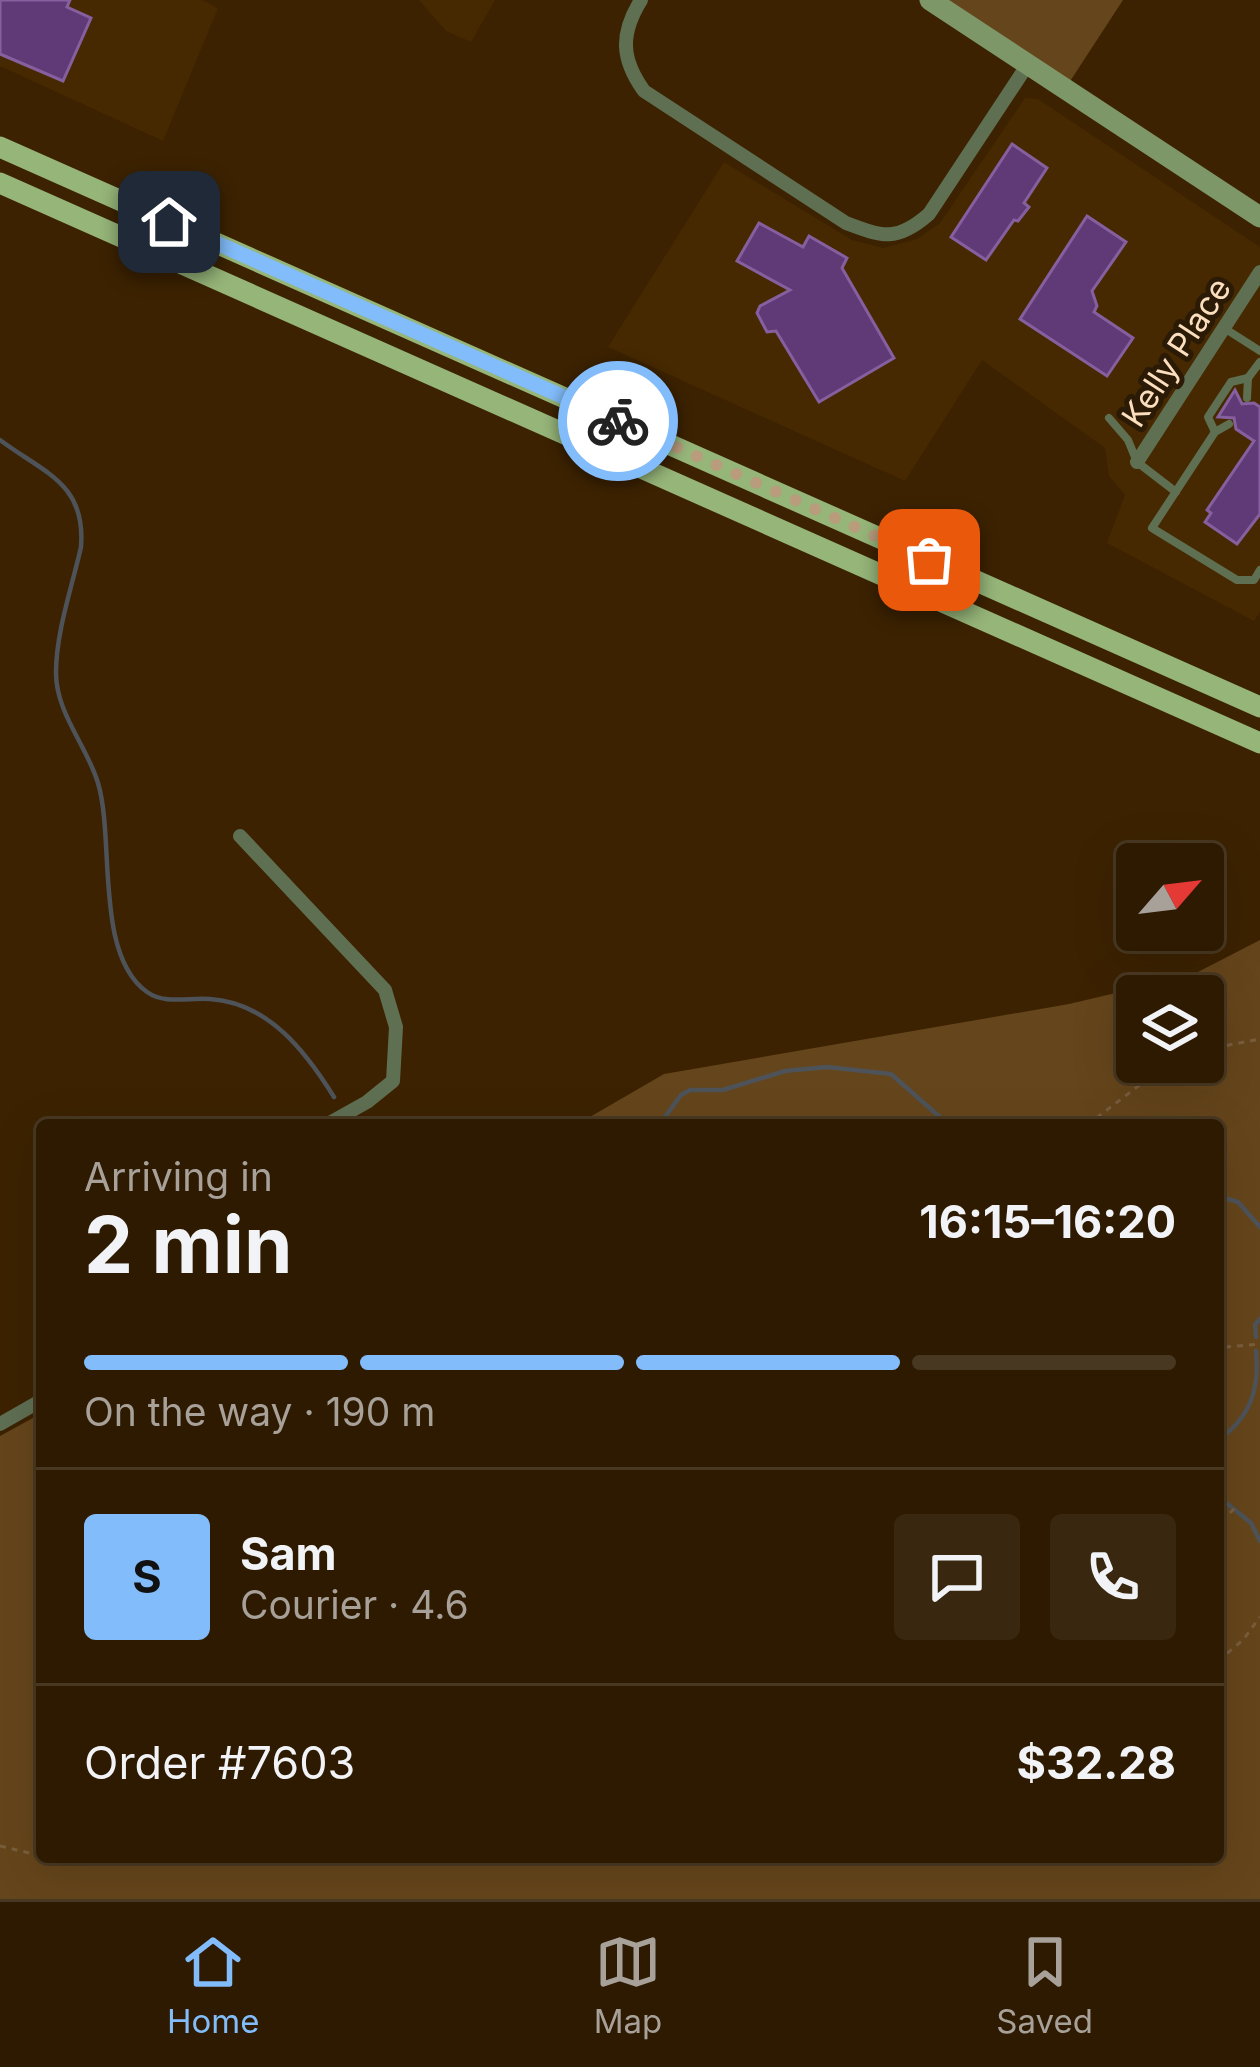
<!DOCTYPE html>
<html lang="en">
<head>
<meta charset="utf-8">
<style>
  :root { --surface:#2d1a00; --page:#39270f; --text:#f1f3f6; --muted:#a7a199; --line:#483822; --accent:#82bcfa }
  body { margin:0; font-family:Inter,sans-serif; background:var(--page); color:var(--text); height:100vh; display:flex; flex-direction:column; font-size:45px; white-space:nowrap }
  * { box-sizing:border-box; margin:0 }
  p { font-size:39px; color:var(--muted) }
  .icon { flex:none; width:66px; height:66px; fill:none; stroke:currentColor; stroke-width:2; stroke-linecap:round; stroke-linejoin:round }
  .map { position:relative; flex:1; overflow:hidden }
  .side { position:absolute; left:36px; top:1119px; width:1188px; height:744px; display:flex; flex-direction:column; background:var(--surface); border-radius:12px; box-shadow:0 12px 48px #0002,0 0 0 3px var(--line) }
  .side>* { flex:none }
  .needle { width:78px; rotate:62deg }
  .buttons { position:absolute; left:1116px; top:843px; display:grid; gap:24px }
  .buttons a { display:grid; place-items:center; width:108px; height:108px; border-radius:12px; background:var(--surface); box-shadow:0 12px 48px #0002,0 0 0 3px var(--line); font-size:60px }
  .pin { position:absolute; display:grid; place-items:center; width:102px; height:102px; color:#fff; margin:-51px; border-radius:24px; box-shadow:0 6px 18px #0006 }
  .courier { position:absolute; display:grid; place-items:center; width:120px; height:120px; margin:-60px; border:9px solid #82bcfa; border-radius:50%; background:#fff; color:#222; box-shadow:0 3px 15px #0007 }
  .overview em { font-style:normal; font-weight:700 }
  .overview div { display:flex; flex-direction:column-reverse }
  .overview { display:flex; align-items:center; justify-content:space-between; height:204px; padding:0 48px }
  h1 { font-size:78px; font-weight:700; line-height:90px }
  .bar { display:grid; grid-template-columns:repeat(4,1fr); gap:18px 12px; align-content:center; height:144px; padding:0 48px }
  .bar i { height:15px; border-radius:9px; background:var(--line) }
  .bar .selected { background:var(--accent) }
  .bar p { grid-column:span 4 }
  .line { display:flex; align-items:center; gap:30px; padding:0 48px; border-top:3px solid var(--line) }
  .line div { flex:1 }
  .round { display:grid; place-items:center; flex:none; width:126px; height:126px; border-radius:12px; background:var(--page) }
  .tabs { display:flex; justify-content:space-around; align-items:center; height:168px; border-top:3px solid var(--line); background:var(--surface); font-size:33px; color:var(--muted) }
  .tabs a { display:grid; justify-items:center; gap:6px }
  .tabs .selected { color:var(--accent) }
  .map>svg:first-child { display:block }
  .built { fill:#462900 }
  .green { fill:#65451b; fill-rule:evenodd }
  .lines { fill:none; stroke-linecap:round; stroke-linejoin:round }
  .stream { stroke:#4d5358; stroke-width:4.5 }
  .building { fill:#5f3a77; stroke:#865f9f; stroke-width:3 }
  .path { stroke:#795e3d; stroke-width:3; stroke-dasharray:6 6; stroke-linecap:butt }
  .service { stroke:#5f6f52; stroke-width:8 }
  .minor { stroke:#5f6f52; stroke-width:14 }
  .secondary { stroke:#7e9768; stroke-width:21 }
  .primary { stroke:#96b579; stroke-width:21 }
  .done { stroke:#b89c7c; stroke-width:12; stroke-dasharray:0 21.6 }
  .route { stroke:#82bcfa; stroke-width:15 }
  .labels { text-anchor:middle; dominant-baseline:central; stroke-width:10; stroke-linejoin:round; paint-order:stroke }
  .street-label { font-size:33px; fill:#fadebe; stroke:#2b1b06 }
</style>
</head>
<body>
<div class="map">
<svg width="1260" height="1899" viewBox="0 0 1260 1899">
  <rect width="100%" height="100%" fill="#3c2200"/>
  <g class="built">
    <path d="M 0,0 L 202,0 L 218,8 L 163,141 L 0,66 Z"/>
    <path d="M 419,0 L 495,0 L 471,42 L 446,31 Z"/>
    <path d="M 1025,98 L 1038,99 L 1260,247 L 1260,612 L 1254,621 L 1107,543 L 1125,495 L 1109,476 L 1105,448 L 982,360 L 905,481 L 608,347 L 724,162 L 852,240 L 884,248 L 917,239 L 940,223 Z"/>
  </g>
  <g class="green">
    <path d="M 930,0 L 1123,0 L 1065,89 Z"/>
    <path d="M 1260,940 L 1260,1899 L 0,1899 L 0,1436 L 42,1413 L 42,1857 L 1218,1857 L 1218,1125 L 576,1125 L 664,1074 L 1069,1004 L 1192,975 ZM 1203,996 L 1203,1062 L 1137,1062 L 1137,996 Z"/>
  </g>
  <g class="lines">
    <g class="stream">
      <path d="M 0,440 C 44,473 86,483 81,547 C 72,587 56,632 56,673 C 56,713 87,746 98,783 C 115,839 94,954 147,992 C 165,1005 190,997 210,999 C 269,1003 306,1052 334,1097"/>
      <path d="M 659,1125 L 681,1095 L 690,1090 L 723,1090 L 785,1071 L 827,1067 L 891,1074 L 941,1118 L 958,1125"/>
      <path d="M 1218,1196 L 1238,1202 L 1260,1227"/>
      <path d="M 1256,1337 L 1255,1325 L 1260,1319"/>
      <path d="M 1218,1440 C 1250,1418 1260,1389 1256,1351"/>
      <path d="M 1218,1496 L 1251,1523 L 1260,1541"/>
    </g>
  </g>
  <g class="building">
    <path d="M 0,0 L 70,0 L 67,7 L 91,18 L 63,81 L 0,54 Z"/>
    <path d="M 1012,144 L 1047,168 L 1024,203 L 1029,207 L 1018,221 L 1014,220 L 986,260 L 951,237 Z"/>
    <path d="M 1087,216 L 1126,242 L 1092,291 L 1097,306 L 1094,312 L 1133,338 L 1107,376 L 1020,319 Z"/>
    <path d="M 759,223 L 803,247 L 809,236 L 847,258 L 842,268 L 894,358 L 819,402 L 776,331 L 767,332 L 757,313 L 760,306 L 790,290 L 737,261 Z"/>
    <path d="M 1235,390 L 1242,404 L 1254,403 L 1260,407 L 1260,514 L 1237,544 L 1205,522 L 1211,513 L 1207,510 L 1254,441 L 1236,429 L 1234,418 L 1218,417 Z"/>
  </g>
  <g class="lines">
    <g class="path">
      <path d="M 1203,1050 L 1260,1039"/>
      <path d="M 1087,1125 L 1170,1062"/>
      <path d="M 1220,1200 L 1224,1189"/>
      <path d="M 1225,1347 L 1260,1344"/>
      <path d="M 1230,1513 L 1238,1505"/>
      <path d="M 1218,1661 L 1243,1640 L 1260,1617"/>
      <path d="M 0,1846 L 42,1856"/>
      <path d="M 45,1857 L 65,1866"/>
    </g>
    <g class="service">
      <path d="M 1224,328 L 1260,351"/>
      <path d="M 1247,398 L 1248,378 L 1260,362"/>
      <path d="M 1109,418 L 1128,440 L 1137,462 L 1176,492"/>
      <path d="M 1229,424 L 1215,432 L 1152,528 L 1237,580 L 1254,580 L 1260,570"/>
      <path d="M 1215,432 L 1208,417 L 1231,382 L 1248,378"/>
    </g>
    <g class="minor">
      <path d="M 641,0 C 620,34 621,59 644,91 L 846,223 C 883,237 897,242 929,214 L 1028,64"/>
      <path d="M 1137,462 L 1260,272"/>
      <path d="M 240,836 L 385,990 L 396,1027 L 393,1081 L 367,1102 L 326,1125"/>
      <path d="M 0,1424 L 42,1400"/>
    </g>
    <path class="secondary" d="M 930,0 L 1260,217"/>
    <g class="primary">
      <path d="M 0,147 L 1260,707"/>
      <path d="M 0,183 L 1260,743"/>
    </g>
  </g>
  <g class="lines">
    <path class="done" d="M 618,421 L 929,560"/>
    <path class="route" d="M 169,222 L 618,421"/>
  </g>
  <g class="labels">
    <g class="street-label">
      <text transform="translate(1176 352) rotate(-57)">Kelly Place</text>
    </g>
  </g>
</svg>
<div class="buttons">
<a><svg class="needle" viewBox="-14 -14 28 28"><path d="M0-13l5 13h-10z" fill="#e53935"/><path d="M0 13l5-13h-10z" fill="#a7a199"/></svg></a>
<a><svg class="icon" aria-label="layers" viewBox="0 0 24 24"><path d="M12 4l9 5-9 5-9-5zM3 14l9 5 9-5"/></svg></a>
</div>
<div class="pin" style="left:929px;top:560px;background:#ea580c"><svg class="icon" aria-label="bag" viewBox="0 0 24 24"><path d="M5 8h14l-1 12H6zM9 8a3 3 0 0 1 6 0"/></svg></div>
<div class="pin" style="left:169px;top:222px;background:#1f2937"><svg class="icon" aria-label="home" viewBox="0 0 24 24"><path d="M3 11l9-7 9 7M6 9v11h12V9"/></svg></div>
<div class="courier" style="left:618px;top:421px"><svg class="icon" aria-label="bike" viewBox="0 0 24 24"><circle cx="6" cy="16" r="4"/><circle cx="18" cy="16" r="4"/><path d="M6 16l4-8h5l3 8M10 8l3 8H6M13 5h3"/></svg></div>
<section class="side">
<div class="overview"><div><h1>2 min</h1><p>Arriving in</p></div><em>16:15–16:20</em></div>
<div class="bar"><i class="selected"></i><i class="selected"></i><i class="selected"></i><i></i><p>On the way · 190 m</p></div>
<div class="line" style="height:216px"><b class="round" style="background:var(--accent);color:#111">S</b><div><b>Sam</b><p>Courier · 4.6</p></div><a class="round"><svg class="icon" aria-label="chat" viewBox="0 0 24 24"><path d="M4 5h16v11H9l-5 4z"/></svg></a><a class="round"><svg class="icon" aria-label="phone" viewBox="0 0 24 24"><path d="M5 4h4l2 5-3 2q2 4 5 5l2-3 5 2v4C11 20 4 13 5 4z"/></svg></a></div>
<div class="line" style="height:156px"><div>Order #7603</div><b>$32.28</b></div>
</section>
</div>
<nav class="tabs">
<a class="selected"><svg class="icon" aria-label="home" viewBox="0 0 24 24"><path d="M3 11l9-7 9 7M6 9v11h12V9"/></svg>Home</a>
<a><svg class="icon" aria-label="map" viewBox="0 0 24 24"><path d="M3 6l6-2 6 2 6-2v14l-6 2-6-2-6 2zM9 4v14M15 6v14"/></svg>Map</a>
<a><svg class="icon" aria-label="saved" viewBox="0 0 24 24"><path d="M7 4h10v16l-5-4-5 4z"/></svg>Saved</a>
</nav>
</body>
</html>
